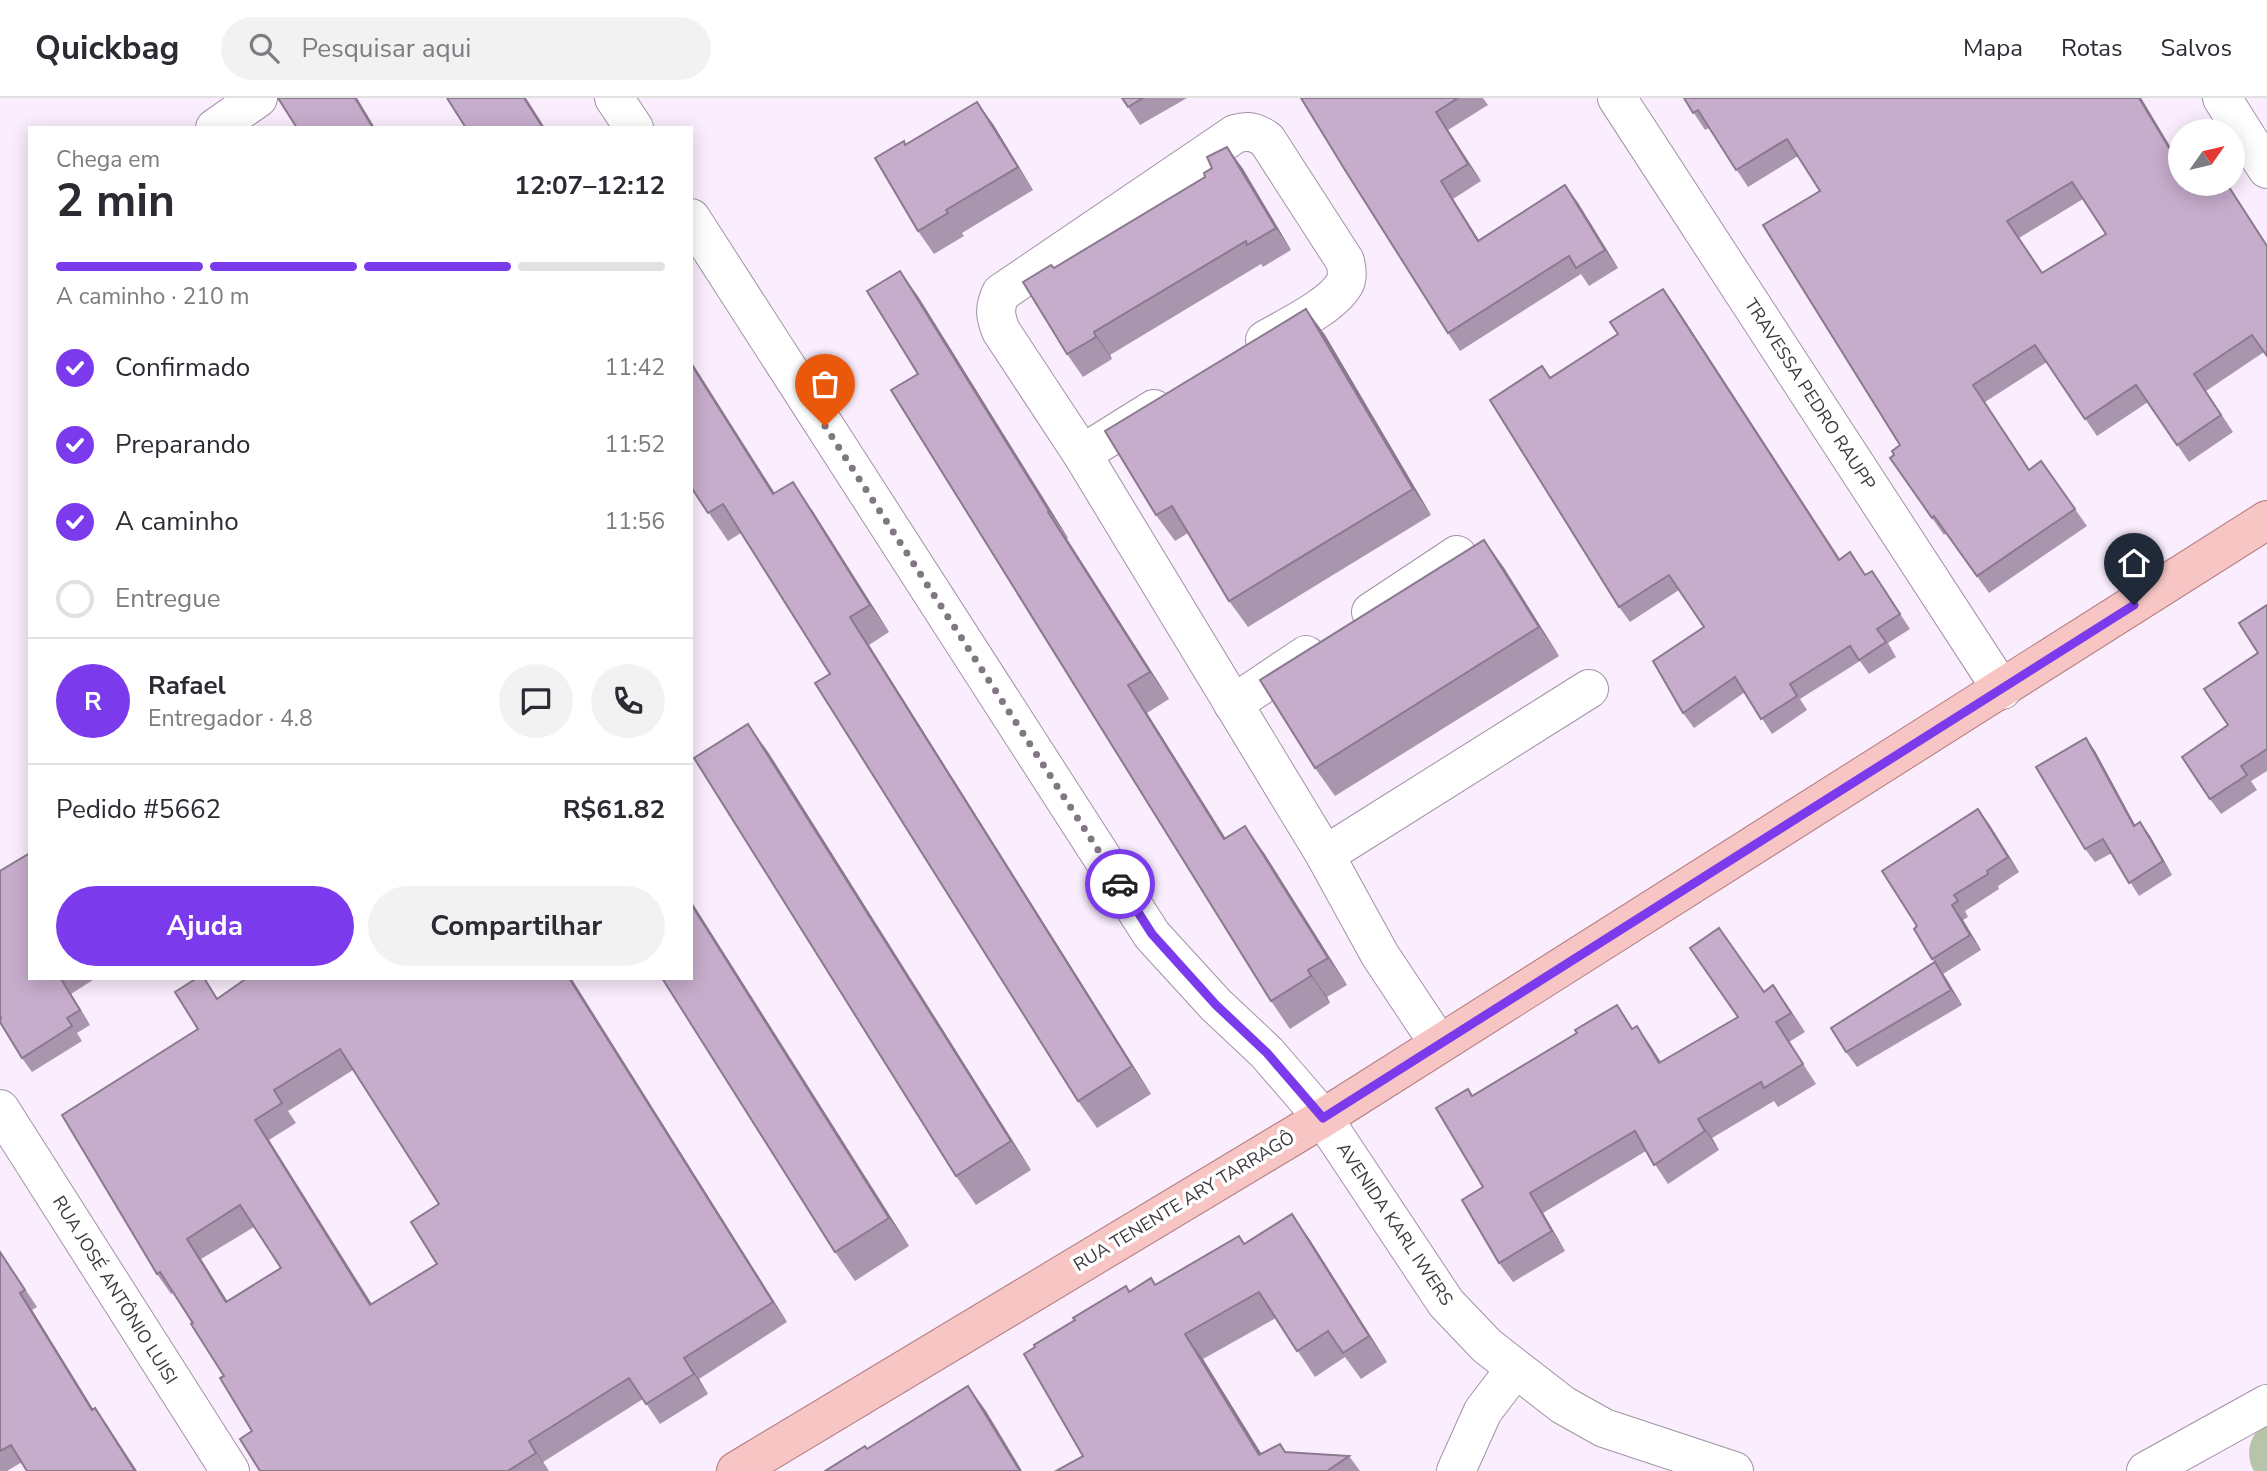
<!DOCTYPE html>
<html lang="pt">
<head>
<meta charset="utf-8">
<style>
  :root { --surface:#fff; --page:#f2f2f3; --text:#2b2b33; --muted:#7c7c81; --line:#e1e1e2; --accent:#7c3aed }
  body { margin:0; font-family:"Nunito Sans",sans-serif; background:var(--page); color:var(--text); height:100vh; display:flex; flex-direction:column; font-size:26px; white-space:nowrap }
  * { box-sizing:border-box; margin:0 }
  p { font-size:23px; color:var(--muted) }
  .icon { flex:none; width:38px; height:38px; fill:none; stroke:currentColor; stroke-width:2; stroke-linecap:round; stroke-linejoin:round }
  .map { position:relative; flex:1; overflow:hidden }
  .panel { position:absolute; left:28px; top:28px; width:665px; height:854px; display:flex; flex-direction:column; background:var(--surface); border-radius:0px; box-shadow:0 4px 18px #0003 }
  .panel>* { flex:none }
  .needle { width:46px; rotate:56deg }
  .fabs { position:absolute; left:2168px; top:21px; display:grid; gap:14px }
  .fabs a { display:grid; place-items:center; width:77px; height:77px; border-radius:50%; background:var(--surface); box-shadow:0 4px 18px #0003; font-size:35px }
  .pin { position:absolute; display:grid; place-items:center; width:60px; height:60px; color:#fff; margin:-72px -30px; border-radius:50% 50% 50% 0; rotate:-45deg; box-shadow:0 0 7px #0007 }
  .pin .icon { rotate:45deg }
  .courier { position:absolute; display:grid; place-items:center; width:70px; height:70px; margin:-35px; border:5px solid #7c3aed; border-radius:50%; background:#fff; color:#222; box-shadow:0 2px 9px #0007 }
  .overview em { font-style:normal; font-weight:700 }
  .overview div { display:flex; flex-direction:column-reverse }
  .overview { display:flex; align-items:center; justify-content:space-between; height:119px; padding:0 28px }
  h1 { font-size:46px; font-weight:700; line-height:52px }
  .bar { display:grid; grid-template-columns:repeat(4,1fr); gap:10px 7px; align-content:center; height:84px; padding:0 28px }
  .bar i { height:9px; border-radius:5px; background:var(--line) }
  .bar .current { background:var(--accent) }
  .bar p { grid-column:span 4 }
  .line { display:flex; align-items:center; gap:18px; padding:0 28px; border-top:2px solid var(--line) }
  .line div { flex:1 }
  .round { display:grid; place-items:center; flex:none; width:74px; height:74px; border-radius:37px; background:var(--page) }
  ol { padding:0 28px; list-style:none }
  li { display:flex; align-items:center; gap:21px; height:77px }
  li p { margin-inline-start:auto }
  li .icon { padding:7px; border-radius:50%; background:var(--accent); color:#fff; stroke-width:4 }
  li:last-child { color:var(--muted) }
  li i { width:38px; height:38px; border:4px solid var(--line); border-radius:50% }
  .primary-button { display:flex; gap:14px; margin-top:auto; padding:14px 28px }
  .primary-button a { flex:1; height:80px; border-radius:42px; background:var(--accent); color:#fff; font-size:28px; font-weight:700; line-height:80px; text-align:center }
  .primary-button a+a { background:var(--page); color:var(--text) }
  header { display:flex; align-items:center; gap:42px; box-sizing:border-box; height:98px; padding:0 35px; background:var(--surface); border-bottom:2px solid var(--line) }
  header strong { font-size:33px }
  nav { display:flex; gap:38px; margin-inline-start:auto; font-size:24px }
  .search { width:490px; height:63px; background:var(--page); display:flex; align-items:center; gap:18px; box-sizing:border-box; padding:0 24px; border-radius:38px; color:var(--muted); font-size:26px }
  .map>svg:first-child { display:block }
  .green { fill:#b6c5a9 }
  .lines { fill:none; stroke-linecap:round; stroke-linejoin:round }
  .minor-casing { stroke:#a192a5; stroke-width:40 }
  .major-casing { stroke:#b27a7c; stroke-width:40 }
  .minor { stroke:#fff; stroke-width:38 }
  .major { stroke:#f6c5c4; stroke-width:38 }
  .wall { fill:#aa95af; fill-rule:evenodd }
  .shaded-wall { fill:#8b798f }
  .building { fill:#c6adcc; stroke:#8b798f; stroke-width:2; fill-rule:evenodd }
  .done { stroke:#807782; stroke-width:7; stroke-dasharray:0 12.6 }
  .route { stroke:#7c3aed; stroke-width:9 }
  .labels { text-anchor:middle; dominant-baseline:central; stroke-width:7; stroke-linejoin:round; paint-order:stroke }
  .street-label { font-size:18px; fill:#3e3840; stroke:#fff }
</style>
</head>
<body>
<header>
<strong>Quickbag</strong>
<div class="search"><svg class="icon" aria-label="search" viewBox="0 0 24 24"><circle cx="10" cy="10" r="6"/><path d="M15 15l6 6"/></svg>Pesquisar aqui</div>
<nav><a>Mapa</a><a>Rotas</a><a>Salvos</a></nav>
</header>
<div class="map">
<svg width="2267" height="1373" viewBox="0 0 2267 1373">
  <rect width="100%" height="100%" fill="#faedfd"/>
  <path class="green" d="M 2267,1325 L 2267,1373 L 2254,1373 C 2244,1356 2250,1334 2267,1325 Z"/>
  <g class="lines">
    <g class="minor-casing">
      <g id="minor">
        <path d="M 614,0 L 634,30"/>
        <path d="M 1617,0 L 2002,592"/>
        <path d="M 2222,0 L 2267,71"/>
        <path d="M 215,30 L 258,0"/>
        <path d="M 691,120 L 1152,837 L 1216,907 L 1267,955 L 1323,1020 L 1446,1205 L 1487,1248 L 1563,1307 L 1604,1330 L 1734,1373"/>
        <path d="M 1265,242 C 1287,229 1333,208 1345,185 C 1348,178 1347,171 1345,163 L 1267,42 C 1256,34 1249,32 1235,36 L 1001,195 C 994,210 995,218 1001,233 L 1082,356 L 1325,757 L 1380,857 L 1439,946"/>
        <path d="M 1082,356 L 1154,311"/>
        <path d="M 1371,514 L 1457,457"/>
        <path d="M 1233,606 L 1306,557"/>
        <path d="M 1325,757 L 1589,591"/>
        <path d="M 0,1011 L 230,1373"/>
        <path d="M 1456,1373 L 1483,1313 L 1515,1271"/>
        <path d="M 2146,1373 L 2267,1306"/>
      </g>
    </g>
    <g class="major-casing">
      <path id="major" d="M 736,1373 L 1323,1020 L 2267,422"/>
    </g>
    <use href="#minor" class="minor"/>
    <use href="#major" class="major"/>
  </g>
  <g class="wall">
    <path d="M 1122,0 L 1187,0 L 1140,27 Z"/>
    <path d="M 1301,0 L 1483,0 L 1488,7 L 1448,32 L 1481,83 L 1453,101 L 1479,142 L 1565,87 L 1578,105 L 1618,170 L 1589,188 L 1581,176 L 1460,253 L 1448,235 Z"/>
    <path d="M 1684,0 L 2141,0 L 2180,65 L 2180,86 L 2227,86 L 2267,147 L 2267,258 L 2264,254 L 2206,293 L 2233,334 L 2189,364 L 2148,304 L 2097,338 L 2047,264 L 1985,304 L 2029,372 L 2041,363 L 2087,428 L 1989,495 L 1946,435 L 1944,437 L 1890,360 L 1894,357 L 1900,347 L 1820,93 L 1798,58 L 1748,89 L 1709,30 L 1705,32 ZM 2083,101 L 2106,136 L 2042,175 L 2019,140 Z"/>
    <path d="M 993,26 L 1033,92 L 962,135 L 964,138 L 934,156 L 918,133 L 906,47 Z"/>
    <path d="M 1227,49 L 1243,71 L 1291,152 L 1263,169 L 1261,166 L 1110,257 L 1112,261 L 1083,279 L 1067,256 L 1212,70 Z"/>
    <path d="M 900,173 L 919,200 L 1068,440 L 1067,441 L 1169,601 L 1147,615 L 1225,740 L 1264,755 L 1347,887 L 1327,899 L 1330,905 L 1290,931 L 1271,903 L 918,276 Z"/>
    <path d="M 1674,206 L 1840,461 L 1866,477 L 1872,473 L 1910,531 L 1888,545 L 1896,559 L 1869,576 L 1860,563 L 1800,601 L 1807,612 L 1772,636 L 1745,594 L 1694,630 L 1683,615 L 1704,529 L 1679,492 L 1630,524 L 1619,509 L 1550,279 Z"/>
    <path d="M 1306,211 L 1325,237 L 1431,417 L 1248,529 L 1229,503 L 1188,435 L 1175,443 L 1156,417 Z"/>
    <path d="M 691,389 L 775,395 L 812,412 L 889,534 L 869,547 L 1151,996 L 1097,1030 L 1078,1003 L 830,576 L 741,435 L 728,443 Z"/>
    <path d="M 1484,442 L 1504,470 L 1559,558 L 1335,698 L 1315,670 Z"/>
    <path d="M 2267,507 L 2267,673 L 2251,683 L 2257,692 L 2221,716 L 2210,701 L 2228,627 L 2258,555 Z"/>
    <path d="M 2095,653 L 2135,727 L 2140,724 L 2150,738 L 2172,777 L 2139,798 L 2112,755 L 2095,764 L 2085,751 Z"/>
    <path d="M 768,654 L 1031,1072 L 976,1107 L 956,1078 Z"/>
    <path d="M 1989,726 L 2019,774 L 1998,788 L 1999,791 L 1965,813 L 1968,819 L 1963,822 L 1981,852 L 1943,876 L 1932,861 L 1917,828 Z"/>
    <path d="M 691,803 L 909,1148 L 855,1183 L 835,1154 Z"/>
    <path d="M 1935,864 L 1962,907 L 1857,969 L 1846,954 Z"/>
    <path d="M 30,880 L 96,880 L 71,896 L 90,927 L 77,935 L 82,943 L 32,974 L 22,960 L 1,919 Z"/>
    <path d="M 247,880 L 571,880 L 787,1224 L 699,1281 L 708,1296 L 660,1326 L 643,1301 L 543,1364 L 549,1373 L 260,1373 L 252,1333 L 224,1278 L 173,1195 L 171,1196 L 157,1176 L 198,931 L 218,900 ZM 353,972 L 439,1106 L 437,1166 L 371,1206 L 269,1042 L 296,1025 L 288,1013 ZM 254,1129 L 281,1170 L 227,1203 L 201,1161 Z"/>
    <path d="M 1773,887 L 1805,934 L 1789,944 L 1816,986 L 1778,1009 L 1774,1003 L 1712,1040 L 1719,1052 L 1668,1086 L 1646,1053 L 1543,1115 L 1565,1153 L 1513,1184 L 1499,1165 L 1483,1089 L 1473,997 L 1633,930 L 1650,947 L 1661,964 L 1738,919 L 1764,894 Z"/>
    <path d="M 1310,1142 L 1387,1264 L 1361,1281 L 1345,1259 L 1315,1279 L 1276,1220 L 1203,1261 L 1261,1356 L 1286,1354 L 1349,1358 L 1360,1373 L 1056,1373 L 1083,1358 L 1075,1222 L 1126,1188 L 1130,1193 L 1155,1186 L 1245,1146 Z"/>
    <path d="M 0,1153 L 37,1209 L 32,1212 L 93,1311 L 95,1310 L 107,1327 L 22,1364 L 7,1373 L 0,1373 Z"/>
  </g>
  <g class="shaded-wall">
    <path d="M 355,0 L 357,0 L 375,30 L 373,30 Z"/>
    <path d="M 524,0 L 526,0 L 545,30 L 543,30 Z"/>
    <path d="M 2139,0 L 2141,0 L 2180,65 L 2180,68 Z"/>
    <path d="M 977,4 L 993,26 L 1033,92 L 1018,69 Z"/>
    <path d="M 1436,14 L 1448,32 L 1481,83 L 1468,66 Z"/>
    <path d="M 1227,49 L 1243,71 L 1291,152 L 1276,130 Z"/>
    <path d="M 1441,83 L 1453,101 L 1490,161 L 1478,143 Z"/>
    <path d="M 1565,87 L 1578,105 L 1618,170 L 1605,152 Z"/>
    <path d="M 900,173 L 919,200 L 1068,440 L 1049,413 Z"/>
    <path d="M 1663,191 L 1674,206 L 1849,476 L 1839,462 Z"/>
    <path d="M 1306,211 L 1325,237 L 1431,417 L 1413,391 Z"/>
    <path d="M 1094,234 L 1110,257 L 1112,261 L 1096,239 Z"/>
    <path d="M 691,263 L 793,424 L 773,396 L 691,266 Z"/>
    <path d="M 793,384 L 812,412 L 889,534 L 870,507 Z"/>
    <path d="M 1048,414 L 1067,441 L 1169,601 L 1150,574 Z"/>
    <path d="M 1484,442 L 1504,470 L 1559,558 L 1539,529 Z"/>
    <path d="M 850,519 L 869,547 L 1151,996 L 1132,968 Z"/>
    <path d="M 1128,587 L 1147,615 L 1243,768 L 1224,741 Z"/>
    <path d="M 748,626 L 768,654 L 1031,1072 L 1011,1043 Z"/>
    <path d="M 2086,640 L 2095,653 L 2143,742 L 2134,728 Z"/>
    <path d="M 1978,711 L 1989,726 L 2019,774 L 2008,759 Z"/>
    <path d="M 2140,724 L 2150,738 L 2172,777 L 2163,763 Z"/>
    <path d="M 1245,728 L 1264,755 L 1347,887 L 1328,860 Z"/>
    <path d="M 691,803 L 909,1148 L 889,1120 L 691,806 Z"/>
    <path d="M 1952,807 L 1963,822 L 1981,852 L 1970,837 Z"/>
    <path d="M 1935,864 L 1946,880 L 1962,907 L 1951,892 Z"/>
    <path d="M 1308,872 L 1327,899 L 1330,905 L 1311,878 Z"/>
    <path d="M 569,880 L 571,880 L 787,1224 L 773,1204 Z"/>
    <path d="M 61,881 L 71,896 L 90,927 L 80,912 Z"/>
    <path d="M 1773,887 L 1787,907 L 1805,934 L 1791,915 Z"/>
    <path d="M 1637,928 L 1650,947 L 1673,985 L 1659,965 Z"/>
    <path d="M 1698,1021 L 1712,1040 L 1719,1052 L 1705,1033 Z"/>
    <path d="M 255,1022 L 269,1042 L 385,1227 L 370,1207 Z"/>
    <path d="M 1530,1095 L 1543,1115 L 1565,1153 L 1552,1133 Z"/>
    <path d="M 1292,1116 L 1310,1142 L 1387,1264 L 1369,1238 Z"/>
    <path d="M 187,1141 L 201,1161 L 241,1225 L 226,1204 Z"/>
    <path d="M 20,1195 L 32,1212 L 104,1329 L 92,1312 Z"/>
    <path d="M 1185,1236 L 1203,1261 L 1272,1373 L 1259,1357 Z"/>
    <path d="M 684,1260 L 699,1281 L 708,1296 L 694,1276 Z"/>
    <path d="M 968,1288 L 986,1313 L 1022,1373 L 1020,1373 Z"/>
    <path d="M 95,1310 L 107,1327 L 137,1373 L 135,1373 Z"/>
    <path d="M 529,1343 L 549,1373 L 536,1355 Z"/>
  </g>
  <g class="building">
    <path d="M 278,0 L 355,0 L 373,30 L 297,30 Z"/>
    <path d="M 447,0 L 524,0 L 543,30 L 466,30 Z"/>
    <path d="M 1122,0 L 1143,0 L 1128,9 Z"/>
    <path d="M 1301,0 L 1458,0 L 1436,14 L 1468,66 L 1441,83 L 1478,143 L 1565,87 L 1605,152 L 1576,170 L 1569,158 L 1448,235 L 1345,72 Z"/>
    <path d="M 1684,0 L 2139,0 L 2180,68 L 2180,86 L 2227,86 L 2267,148 L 2267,258 L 2252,237 L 2194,276 L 2221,317 L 2177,347 L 2136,287 L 2085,321 L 2035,247 L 1973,287 L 2029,372 L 2041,363 L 2075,411 L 1977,478 L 1934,418 L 1932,420 L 1890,360 L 1894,357 L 1892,353 L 1900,347 L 1763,127 L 1820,93 L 1787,41 L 1736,72 L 1698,12 L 1693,15 ZM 2072,84 L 2106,136 L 2042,175 L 2007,123 Z"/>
    <path d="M 977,4 L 1018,69 L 946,112 L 948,115 L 918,133 L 875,60 L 904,43 L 905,47 Z"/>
    <path d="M 1227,49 L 1276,130 L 1247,147 L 1246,143 L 1094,234 L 1096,239 L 1067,256 L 1023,184 L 1051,167 L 1054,170 L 1205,79 L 1204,75 L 1212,70 L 1207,59 Z"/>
    <path d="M 900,173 L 1049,413 L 1048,414 L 1150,574 L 1128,587 L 1224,741 L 1245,728 L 1328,860 L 1308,872 L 1311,878 L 1271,903 L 891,292 L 918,276 L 867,193 Z"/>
    <path d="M 1663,191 L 1839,462 L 1850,454 L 1865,477 L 1872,473 L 1900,516 L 1877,531 L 1886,544 L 1859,562 L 1850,548 L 1790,586 L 1797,598 L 1761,621 L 1735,579 L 1683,615 L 1653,563 L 1704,529 L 1669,477 L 1619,509 L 1490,302 L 1542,268 L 1550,280 L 1618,236 L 1610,224 Z"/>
    <path d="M 1306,211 L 1413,391 L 1229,503 L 1172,408 L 1156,417 L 1105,333 Z"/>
    <path d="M 691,266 L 773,396 L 793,384 L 870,507 L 850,519 L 1132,968 L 1078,1003 L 815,585 L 830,576 L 723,406 L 708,415 L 691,389 Z"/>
    <path d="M 1484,442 L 1539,529 L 1315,670 L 1260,582 Z"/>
    <path d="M 2267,507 L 2267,651 L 2241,668 L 2247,677 L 2210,701 L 2182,659 L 2228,627 L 2204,591 L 2258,555 L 2239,525 Z"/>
    <path d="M 748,626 L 1011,1043 L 956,1078 L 694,660 Z"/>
    <path d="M 2086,640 L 2134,728 L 2140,724 L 2163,763 L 2129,785 L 2103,741 L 2085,751 L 2036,669 Z"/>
    <path d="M 1978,711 L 2008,759 L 1987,773 L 1988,776 L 1954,797 L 1958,803 L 1952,807 L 1970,837 L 1932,861 L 1914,831 L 1917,828 L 1882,773 Z"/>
    <path d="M 30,755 L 30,880 L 63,880 L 61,881 L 80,912 L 67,920 L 72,928 L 22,960 L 0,924 L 1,919 L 0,917 L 0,773 Z"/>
    <path d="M 691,806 L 889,1120 L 835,1154 L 662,880 L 691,880 Z"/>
    <path d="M 1719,830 L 1764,894 L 1773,887 L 1791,915 L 1776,924 L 1803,966 L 1764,990 L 1761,984 L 1698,1021 L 1705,1033 L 1654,1067 L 1635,1033 L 1530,1095 L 1552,1133 L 1499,1165 L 1462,1102 L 1483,1089 L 1436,1010 L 1468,991 L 1472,998 L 1577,935 L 1575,932 L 1617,907 L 1632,931 L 1637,928 L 1659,965 L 1738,919 L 1690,850 Z"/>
    <path d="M 1935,864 L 1951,892 L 1846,954 L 1831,930 Z"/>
    <path d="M 197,880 L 204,880 L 217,901 L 247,880 L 569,880 L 773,1204 L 684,1260 L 694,1276 L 646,1306 L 629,1280 L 529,1343 L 536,1355 L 508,1373 L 260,1373 L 240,1341 L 252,1333 L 220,1280 L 224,1278 L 191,1226 L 193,1225 L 160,1174 L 157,1176 L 62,1017 L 198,931 L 175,894 ZM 340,951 L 439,1106 L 411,1124 L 437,1166 L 370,1207 L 255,1022 L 282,1005 L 274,992 ZM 240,1107 L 281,1170 L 226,1204 L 187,1141 Z"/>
    <path d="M 1292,1116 L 1369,1238 L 1343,1255 L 1328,1233 L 1297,1253 L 1259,1194 L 1185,1236 L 1259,1357 L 1280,1346 L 1285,1354 L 1349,1358 L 1327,1373 L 1056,1373 L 1083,1358 L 1024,1256 L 1035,1249 L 1034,1247 L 1075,1222 L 1073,1220 L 1126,1188 L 1129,1194 L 1151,1180 L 1155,1187 L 1239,1138 L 1244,1146 Z"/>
    <path d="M 0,1154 L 25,1192 L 20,1195 L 92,1312 L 95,1310 L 135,1373 L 27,1373 L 11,1347 L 0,1353 Z"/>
    <path d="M 968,1288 L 1020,1373 L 825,1373 L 865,1348 L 867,1351 Z"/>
  </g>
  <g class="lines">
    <path class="done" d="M 825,328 L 1120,786"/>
    <path class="route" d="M 1120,786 L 1152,836 L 1216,907 L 1267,955 L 1323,1020 L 2134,507"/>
  </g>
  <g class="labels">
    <g class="street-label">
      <text transform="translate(1810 296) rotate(57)">TRAVESSA PEDRO RAUPP</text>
      <text transform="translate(1184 1103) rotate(-31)">RUA TENENTE ARY TARRAGÔ</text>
      <text transform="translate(1395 1126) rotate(56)">AVENIDA KARL IWERS</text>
      <text transform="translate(115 1192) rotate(58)">RUA JOSÉ ANTÔNIO LUISI</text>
    </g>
  </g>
</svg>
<div class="fabs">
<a><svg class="needle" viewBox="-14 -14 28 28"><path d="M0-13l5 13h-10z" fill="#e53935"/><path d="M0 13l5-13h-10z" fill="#7c7c81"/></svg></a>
</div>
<div class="pin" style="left:825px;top:328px;background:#ea580c"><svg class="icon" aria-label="bag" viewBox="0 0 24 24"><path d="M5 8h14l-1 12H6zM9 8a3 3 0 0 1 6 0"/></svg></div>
<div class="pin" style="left:2134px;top:507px;background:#1f2937"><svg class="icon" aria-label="home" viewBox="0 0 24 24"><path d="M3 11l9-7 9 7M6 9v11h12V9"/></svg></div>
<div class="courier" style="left:1120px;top:786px"><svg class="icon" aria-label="car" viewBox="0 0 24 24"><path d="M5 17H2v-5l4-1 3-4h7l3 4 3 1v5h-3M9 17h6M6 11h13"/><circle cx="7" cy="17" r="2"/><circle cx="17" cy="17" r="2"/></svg></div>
<section class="panel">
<div class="overview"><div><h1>2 min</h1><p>Chega em</p></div><em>12:07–12:12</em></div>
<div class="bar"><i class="current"></i><i class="current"></i><i class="current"></i><i></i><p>A caminho · 210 m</p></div>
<ol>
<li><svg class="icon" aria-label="check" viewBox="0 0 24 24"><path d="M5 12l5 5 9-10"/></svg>Confirmado<p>11:42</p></li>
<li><svg class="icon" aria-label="check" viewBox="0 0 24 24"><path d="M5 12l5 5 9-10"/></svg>Preparando<p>11:52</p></li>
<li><svg class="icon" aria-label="check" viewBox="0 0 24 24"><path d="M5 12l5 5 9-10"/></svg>A caminho<p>11:56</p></li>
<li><i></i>Entregue</li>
</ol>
<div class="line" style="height:126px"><b class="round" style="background:var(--accent);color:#fff">R</b><div><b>Rafael</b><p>Entregador · 4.8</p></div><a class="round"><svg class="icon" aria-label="chat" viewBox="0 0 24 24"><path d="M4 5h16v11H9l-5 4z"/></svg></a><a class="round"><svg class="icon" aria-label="phone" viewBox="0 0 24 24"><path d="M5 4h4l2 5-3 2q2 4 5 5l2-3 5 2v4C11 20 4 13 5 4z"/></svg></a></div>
<div class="line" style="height:91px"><div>Pedido #5662</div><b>R$61.82</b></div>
<div class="primary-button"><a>Ajuda</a><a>Compartilhar</a></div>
</section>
</div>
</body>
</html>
